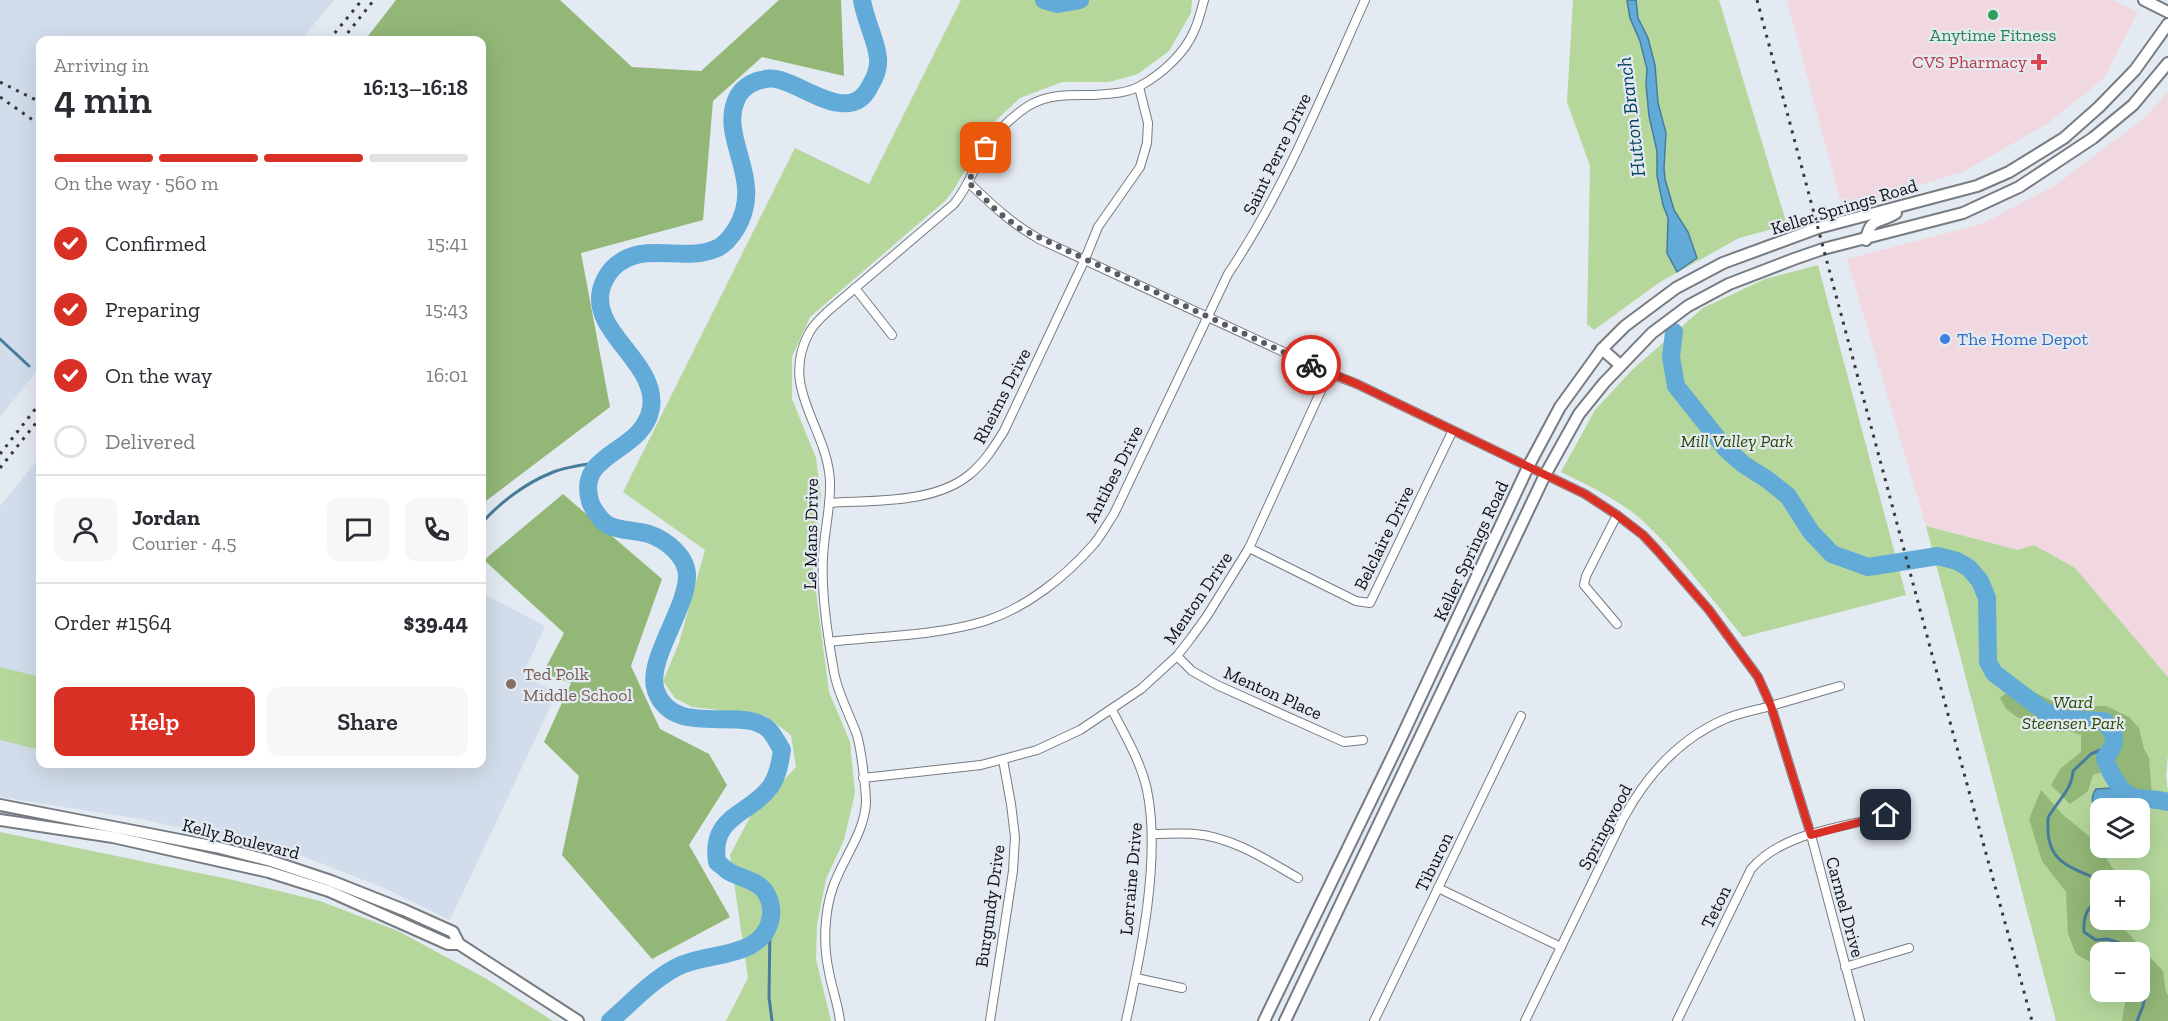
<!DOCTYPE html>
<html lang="en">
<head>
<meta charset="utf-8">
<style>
  :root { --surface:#fff; --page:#f7f7f7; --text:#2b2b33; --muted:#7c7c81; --line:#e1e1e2; --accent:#d93025 }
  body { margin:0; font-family:"Zilla Slab",serif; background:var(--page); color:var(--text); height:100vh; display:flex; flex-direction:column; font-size:22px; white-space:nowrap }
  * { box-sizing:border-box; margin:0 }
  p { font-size:20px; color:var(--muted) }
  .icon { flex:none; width:33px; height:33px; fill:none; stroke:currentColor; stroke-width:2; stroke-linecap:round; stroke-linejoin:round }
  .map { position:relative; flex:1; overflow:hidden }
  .sheet { position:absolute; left:36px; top:36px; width:450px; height:732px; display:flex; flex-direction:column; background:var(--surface); border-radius:12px; box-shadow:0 6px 24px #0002 }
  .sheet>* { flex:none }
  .fabs { position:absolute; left:2090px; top:798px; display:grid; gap:12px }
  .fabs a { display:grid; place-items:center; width:60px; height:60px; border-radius:12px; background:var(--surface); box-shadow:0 6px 24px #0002; font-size:30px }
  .pin { position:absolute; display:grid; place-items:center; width:51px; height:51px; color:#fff; margin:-26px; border-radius:12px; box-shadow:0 3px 9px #0006 }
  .courier { position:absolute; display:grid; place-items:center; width:60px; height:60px; margin:-30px; border:4px solid #d93025; border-radius:50%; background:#fff; color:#222; box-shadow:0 2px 8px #0007 }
  .summary em { font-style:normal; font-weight:600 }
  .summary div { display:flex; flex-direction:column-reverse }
  .summary { display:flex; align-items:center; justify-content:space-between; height:102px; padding:0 18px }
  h1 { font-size:39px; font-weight:600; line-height:45px }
  .bar { display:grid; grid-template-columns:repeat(4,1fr); gap:9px 6px; align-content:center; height:72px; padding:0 18px }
  .bar i { height:8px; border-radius:4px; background:var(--line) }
  .bar .active { background:var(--accent) }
  .bar p { grid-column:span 4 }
  .line { display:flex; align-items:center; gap:15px; padding:0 18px; border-top:2px solid var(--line) }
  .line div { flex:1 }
  .round { display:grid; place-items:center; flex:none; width:63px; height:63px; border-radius:12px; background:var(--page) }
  ol { padding:0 18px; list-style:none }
  li { display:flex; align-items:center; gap:18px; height:66px }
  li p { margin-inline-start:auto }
  li .icon { padding:6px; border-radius:50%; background:var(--accent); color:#fff; stroke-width:4 }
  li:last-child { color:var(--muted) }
  li i { width:33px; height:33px; border:3px solid var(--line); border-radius:50% }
  .primary-button { display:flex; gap:12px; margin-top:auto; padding:12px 18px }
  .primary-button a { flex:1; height:69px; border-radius:12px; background:var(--accent); color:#fff; font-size:24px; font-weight:600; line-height:69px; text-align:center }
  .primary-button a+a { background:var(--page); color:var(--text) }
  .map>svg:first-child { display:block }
  .commercial { fill:#f1d8e0 }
  .built { fill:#d2ddeb }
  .green { fill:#b5d79c; fill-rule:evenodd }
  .forest { fill:#92b776 }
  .water { fill:#62aad7; stroke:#487c9c; stroke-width:1.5 }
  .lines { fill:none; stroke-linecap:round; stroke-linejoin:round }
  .stream { stroke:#487c9c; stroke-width:3 }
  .river { stroke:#62aad7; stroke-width:18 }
  .street-casing { stroke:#767c82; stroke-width:10 }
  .secondary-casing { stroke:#767c82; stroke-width:14 }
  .street { stroke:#fff; stroke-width:8 }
  .secondary { stroke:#fff; stroke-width:10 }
  .rail { stroke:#36393d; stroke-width:3; stroke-dasharray:3 6; stroke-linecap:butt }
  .done { stroke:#585c60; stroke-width:6; stroke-dasharray:0 10.8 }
  .route { stroke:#d93025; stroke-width:8 }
  .leisure-dot { fill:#2e9e5b; stroke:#e4eaf2; stroke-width:2 }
  .health-dot { fill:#e0444e; stroke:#e4eaf2; stroke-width:2 }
  .shop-dot { fill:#3f7fe0; stroke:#e4eaf2; stroke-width:2 }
  .education-dot { fill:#8d6e63; stroke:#e4eaf2; stroke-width:2 }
  .labels { text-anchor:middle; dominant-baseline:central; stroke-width:4.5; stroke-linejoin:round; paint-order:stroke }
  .leisure-label { font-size:18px; fill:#27864d; stroke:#e4eaf2 }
  .health-label { font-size:18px; fill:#be3a42; stroke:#e4eaf2; text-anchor:end }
  .street-label { font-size:18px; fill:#0d0f12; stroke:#e4eaf2 }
  .shop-label { font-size:18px; fill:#366cbe; stroke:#e4eaf2; text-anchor:start }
  .park-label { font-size:18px; font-style:italic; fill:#2b4c03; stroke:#e4eaf2 }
  .education-label { font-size:18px; fill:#785e54; stroke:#e4eaf2; text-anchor:start }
  .water-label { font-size:20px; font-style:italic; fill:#074462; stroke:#e4eaf2 }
</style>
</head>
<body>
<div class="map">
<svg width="2168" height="1021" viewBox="0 0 2168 1021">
  <rect width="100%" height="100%" fill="#e4eaf2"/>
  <g class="commercial">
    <path d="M 1787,0 L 2113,0 L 2138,12 L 2104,78 L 2047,124 L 1963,172 L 1842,208 Z"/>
    <path d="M 2168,91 L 2168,677 L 2075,568 L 2018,550 L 1926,526 L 1847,259 L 1981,224 L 2054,186 L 2147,116 Z"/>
  </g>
  <g class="built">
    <path d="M 0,0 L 334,0 L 301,40 L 40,40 L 40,367 L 0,417 Z"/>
    <path d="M 40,457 L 40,764 L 482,764 L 482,593 L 545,626 L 523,675 L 557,693 L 450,920 L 384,888 L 302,856 L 146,820 L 0,797 L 0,506 Z"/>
  </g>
  <g class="green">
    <path d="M 961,0 L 1192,0 L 1191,13 L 1169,51 L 1138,74 L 1109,82 L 1062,82 L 1020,98 L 989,127 L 955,188 L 946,200 L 810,317 L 792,357 L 792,399 L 816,458 L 821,495 L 812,561 L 829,692 L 850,742 L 855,793 L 844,840 L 826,879 L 817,925 L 816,959 L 831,1021 L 726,1021 L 748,978 L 730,855 L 750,817 L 796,767 L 791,735 L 764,715 L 692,707 L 675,698 L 663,681 L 679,643 L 705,550 L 623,492 L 795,148 L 869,184 Z"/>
    <path d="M 1573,0 L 1719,0 L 1787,225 L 1739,238 L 1660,282 L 1594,330 L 1587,324 L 1590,166 L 1567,102 Z"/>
    <path d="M 1818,265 L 1906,595 L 1743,637 C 1711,598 1680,556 1644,522 C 1621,501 1588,485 1561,472 L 1595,410 L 1632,370 L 1703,308 L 1765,279 Z"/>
    <path d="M 1926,526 L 2018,550 L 2034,545 L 2075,568 L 2168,677 L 2168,754 L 2166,777 L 2168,791 L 2168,1021 L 2056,1021 ZM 2100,808 L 2139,808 L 2139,848 L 2100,848 ZM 2100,880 L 2139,880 L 2139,920 L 2100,920 ZM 2100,952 L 2139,952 L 2139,992 L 2100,992 Z"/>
    <path d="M 0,667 L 40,677 L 40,750 L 0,740 Z"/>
    <path d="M 0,832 L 233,880 L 320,901 L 398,931 L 485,978 L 553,1021 L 0,1021 Z"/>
  </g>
  <g class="forest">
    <path d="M 396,0 L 560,0 L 632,67 L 701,71 L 779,0 L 841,0 L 844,76 L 762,57 L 713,101 L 703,220 L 581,253 L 610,407 L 482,504 L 482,40 L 365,40 Z"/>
    <path d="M 563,494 L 662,579 L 631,666 L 660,729 L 709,754 L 727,785 L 689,845 L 730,917 L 652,959 L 562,855 L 579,776 L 544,742 L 571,683 L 543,673 L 564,633 L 484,560 Z"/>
    <path d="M 2015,686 L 2022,686 L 2062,706 L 2106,706 L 2129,717 L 2139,728 L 2144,749 L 2149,758 L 2152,794 L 2148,798 L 2124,785 L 2116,771 L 2113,769 L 2093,775 L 2088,791 L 2070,804 L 2051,785 L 2060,769 L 2081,752 L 2081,735 L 2069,731 L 2057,732 L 2017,717 L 2006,709 L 2000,698 Z"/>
    <path d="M 2041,790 L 2062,814 L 2096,842 L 2120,880 L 2100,880 L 2100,920 L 2111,920 L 2108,924 L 2126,931 L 2163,971 L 2166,992 L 2168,995 L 2168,1021 L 2122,1021 L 2127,992 L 2139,992 L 2139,952 L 2100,952 L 2100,968 L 2076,954 L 2068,934 L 2066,892 L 2042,861 L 2029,819 Z"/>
  </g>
  <g class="water">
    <path d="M 1627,0 L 1636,0 L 1638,18 L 1648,38 L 1655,65 L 1658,103 L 1666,133 L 1664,168 L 1665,179 L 1674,210 L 1688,232 L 1697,258 L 1677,272 L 1667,253 L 1668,218 L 1663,205 L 1657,176 L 1657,151 L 1649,116 L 1646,84 L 1647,69 L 1640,41 L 1630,18 Z"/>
    <path d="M 2113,772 L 2116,773 C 2125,793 2134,797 2156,798 L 2154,806 L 2140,805 L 2135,808 L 2100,808 L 2099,816 C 2093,806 2089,799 2096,789 L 2112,788 L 2112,782 L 2108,776 Z"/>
  </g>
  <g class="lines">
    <g class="stream">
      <path d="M 0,339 L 29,366"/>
      <path d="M 482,523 C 499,503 526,483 551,473 C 565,467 582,465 597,463"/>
      <path d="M 2100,880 C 2075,869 2048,864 2048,829 C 2048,824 2047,820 2049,816 C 2058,800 2072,790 2073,771 L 2091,754 L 2115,744"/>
      <path d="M 2100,899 C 2087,907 2083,916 2084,932 L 2096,940 L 2107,939 L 2123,944 L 2132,952"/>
      <path d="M 770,925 L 769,997 L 772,1021"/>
      <path d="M 2137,1021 L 2143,1006 L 2149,979 L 2139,959"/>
    </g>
    <g class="river">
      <path d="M 1044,0 L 1058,4 L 1080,0"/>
      <path d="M 1674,332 L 1671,357 L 1676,386 L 1726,449 L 1743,464 L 1768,480 L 1788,496 L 1811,532 L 1832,554 L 1868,567 L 1938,556 L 1957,561 L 1969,568 L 1980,581 L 1987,598 L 1988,662 L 1994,673 L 2044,711 L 2063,719 L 2104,721 C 2118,738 2117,741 2105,758 C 2107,767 2111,773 2116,781 C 2131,806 2144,795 2168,802"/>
      <path d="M 610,1021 C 631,1003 652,980 677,967 C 708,951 765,960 771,916 C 772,907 769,897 764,890 C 754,879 739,878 728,871 C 724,868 721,865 717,862 C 710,815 749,816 771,786 C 778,775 780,763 782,750 C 778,744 774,735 769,730 C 743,704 674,740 656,691 C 645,662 687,609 687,576 C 687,556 666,540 649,534 C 637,530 619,531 608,525 C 601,521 592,508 590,501 C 576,451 643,454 651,408 C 658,363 591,333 601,290 C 603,282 607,275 612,269 C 641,239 681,263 715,249 C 724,246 731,237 736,229 C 767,178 716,138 738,96 C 742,89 749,84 757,81 C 765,79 771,77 780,80 C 807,87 851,125 870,86 C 875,78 879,68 878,58 C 876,39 865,20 862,0"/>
    </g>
    <g class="street-casing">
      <g id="street">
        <path d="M 968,182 C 991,204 1012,224 1039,239 L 1329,373 L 1357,384 L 1585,494 L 1617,515 L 1643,535 L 1657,550 L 1709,610 L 1758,677 L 1771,706 L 1811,835 L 1860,1021"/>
        <path d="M 855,288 L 892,335"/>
        <path d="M 829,503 C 873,500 933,504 969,475 C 984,463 994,447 1004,431 L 1085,259 L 1098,227 L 1140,167 L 1147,143 L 1148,123 L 1139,87"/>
        <path d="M 1617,515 L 1586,576 L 1584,585 L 1617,624"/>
        <path d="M 1249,548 L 1356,601 L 1370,603 L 1452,432"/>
        <path d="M 829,642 C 880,636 935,636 985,621 C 1026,608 1065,577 1093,545 C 1101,536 1107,524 1114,514 L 1228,274 C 1285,189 1323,93 1365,0"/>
        <path d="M 1177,656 L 1192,671 L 1217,685 L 1344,742 L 1363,740"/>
        <path d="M 1112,710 C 1125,735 1141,762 1147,790 C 1161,857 1141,954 1126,1021"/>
        <path d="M 863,778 L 981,765 L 1037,750 L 1080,730 L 1141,689 L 1177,656 L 1191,638 L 1207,616 L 1249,548 L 1329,373"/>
        <path d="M 1152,834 C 1166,834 1181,833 1195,834 C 1232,837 1267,860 1298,878"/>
        <path d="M 1438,888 L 1561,947"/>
        <path d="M 1845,967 L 1909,948"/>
        <path d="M 1136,978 L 1182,988"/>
        <path d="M 840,1021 C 838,1004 832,989 829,972 C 823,945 824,913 833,887 C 843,858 864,834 866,803 C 866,788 861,749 857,735 C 849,713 836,690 833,666 C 827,632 821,593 823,558 C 824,532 831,507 830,481 C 827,426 779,389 809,333 C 813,325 821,318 827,312 L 954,204 C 968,187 975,166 986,148 C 996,131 1012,117 1028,106 C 1049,94 1068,95 1091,95 C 1106,94 1126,94 1140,86 C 1162,74 1185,53 1194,31 C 1199,21 1201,10 1204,0"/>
        <path d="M 990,1021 L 1013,871 L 1015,837 L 1011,804 L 1003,760"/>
        <path d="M 1374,1021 L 1521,716"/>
        <path d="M 1525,1021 L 1623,819 C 1646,776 1679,739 1725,719 C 1741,712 1758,710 1774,705 C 1796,699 1818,692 1840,686"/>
        <path d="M 1677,1021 L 1751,869 C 1784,831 1841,829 1886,815"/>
      </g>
    </g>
    <g class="secondary-casing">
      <g id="secondary">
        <path d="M 2144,0 L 2168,12"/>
        <path d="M 1866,240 C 1870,216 1880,224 1896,213"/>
        <path d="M 1602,349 L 1620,365"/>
        <path d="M 0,805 L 216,847 L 271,861 L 331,881 L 404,910 L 453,932 L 459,944 L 578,1021"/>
        <path d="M 0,820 L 113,837 L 269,872 L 329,891 L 448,944 L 459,944"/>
        <path d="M 1264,1021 L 1396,749 L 1528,467 L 1560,407 L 1602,349 L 1625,326 L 1676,288 L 1723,263 L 1818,228 L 1977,186 L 2009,172 L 2064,138 L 2099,107 L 2135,70 L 2168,24"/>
        <path d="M 1285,1021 L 1545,475 L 1579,414 L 1604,383 L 1652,333 L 1688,306 L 1729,284 L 1794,259 L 1823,249 L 1963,213 L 2019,187 L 2093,138 L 2133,105 L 2168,63"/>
      </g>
    </g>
    <use href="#street" class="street"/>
    <use href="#secondary" class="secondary"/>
    <g class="rail">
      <path d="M 1757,0 L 1953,733 L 2032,1021"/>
      <path d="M 329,40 L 362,0"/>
      <path d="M 342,40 L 374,0"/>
      <path d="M 0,82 L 40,102"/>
      <path d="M 0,97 L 40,125"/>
      <path d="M 0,454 L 40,403"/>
      <path d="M 0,468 L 40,418"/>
    </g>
  </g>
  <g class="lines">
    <path class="done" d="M 986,148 L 968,182 L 997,211 L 1019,228 L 1311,365"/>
    <path class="route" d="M 1311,365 L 1357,384 L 1585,494 L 1617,515 L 1643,535 L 1657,550 L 1709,610 L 1758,677 L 1771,706 L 1811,835 L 1886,815"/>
  </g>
  <circle class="leisure-dot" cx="1993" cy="15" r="6"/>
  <path class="health-dot" d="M2036 53h6v6h6v6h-6v6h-6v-6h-6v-6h6z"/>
  <circle class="shop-dot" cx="1945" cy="339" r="6"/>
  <circle class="education-dot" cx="511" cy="684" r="6"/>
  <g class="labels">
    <g class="leisure-label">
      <text x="1993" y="35">Anytime Fitness</text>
    </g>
    <g class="health-label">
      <text x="2027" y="62">CVS Pharmacy</text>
    </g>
    <g class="street-label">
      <text transform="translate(1277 154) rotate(-64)">Saint Perre Drive</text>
      <text transform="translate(1844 207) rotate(-17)">Keller Springs Road</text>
      <text transform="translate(1002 396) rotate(-63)">Rheims Drive</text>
      <text transform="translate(1114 474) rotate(-63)">Antibes Drive</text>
      <text transform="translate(811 534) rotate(-89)">Le Mans Drive</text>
      <text transform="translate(1384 538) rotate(-64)">Belclaire Drive</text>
      <text transform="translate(1471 551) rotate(-65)">Keller Springs Road</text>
      <text transform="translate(1198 598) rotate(-56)">Menton Drive</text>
      <text transform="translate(1273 693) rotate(24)">Menton Place</text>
      <text transform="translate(1605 827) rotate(-62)">Springwood</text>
      <text transform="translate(241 839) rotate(14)">Kelly Boulevard</text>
      <text transform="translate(1434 862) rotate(-64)">Tiburon</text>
      <text transform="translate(1131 879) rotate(-85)">Lorraine Drive</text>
      <text transform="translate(990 906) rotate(-82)">Burgundy Drive</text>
      <text transform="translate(1716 907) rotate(-64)">Teton</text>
      <text transform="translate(1845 907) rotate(75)">Carmel Drive</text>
    </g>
    <g class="shop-label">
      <text x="1957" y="339">The Home Depot</text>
    </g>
    <g class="park-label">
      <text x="1737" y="441">Mill Valley Park</text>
      <text x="2073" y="702">Ward<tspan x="2073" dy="21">Steensen Park</tspan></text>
    </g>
    <g class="education-label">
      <text x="523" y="674">Ted Polk<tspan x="523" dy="21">Middle School</tspan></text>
    </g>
    <g class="water-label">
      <text transform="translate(1631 117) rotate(-97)">Hutton Branch</text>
    </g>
  </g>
</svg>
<div class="fabs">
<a><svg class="icon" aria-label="layers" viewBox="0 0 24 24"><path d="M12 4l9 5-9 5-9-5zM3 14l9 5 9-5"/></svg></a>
<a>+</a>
<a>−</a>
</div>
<div class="pin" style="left:986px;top:148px;background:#ea580c"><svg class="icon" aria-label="bag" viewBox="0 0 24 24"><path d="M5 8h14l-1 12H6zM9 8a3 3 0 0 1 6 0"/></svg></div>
<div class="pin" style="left:1886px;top:815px;background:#1f2937"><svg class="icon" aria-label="home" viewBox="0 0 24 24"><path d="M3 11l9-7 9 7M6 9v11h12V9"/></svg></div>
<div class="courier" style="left:1311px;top:365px"><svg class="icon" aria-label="bike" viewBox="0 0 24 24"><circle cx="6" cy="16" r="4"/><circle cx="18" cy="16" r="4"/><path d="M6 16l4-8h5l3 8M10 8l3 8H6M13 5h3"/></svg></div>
<section class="sheet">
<div class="summary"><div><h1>4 min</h1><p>Arriving in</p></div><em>16:13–16:18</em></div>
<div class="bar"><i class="active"></i><i class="active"></i><i class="active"></i><i></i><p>On the way · 560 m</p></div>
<ol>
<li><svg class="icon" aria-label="check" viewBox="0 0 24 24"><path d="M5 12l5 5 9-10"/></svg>Confirmed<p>15:41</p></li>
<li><svg class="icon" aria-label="check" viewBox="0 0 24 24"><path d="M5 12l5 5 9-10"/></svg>Preparing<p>15:43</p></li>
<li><svg class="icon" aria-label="check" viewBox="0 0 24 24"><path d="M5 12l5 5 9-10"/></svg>On the way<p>16:01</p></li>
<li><i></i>Delivered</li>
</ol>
<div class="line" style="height:108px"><a class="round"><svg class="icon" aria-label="person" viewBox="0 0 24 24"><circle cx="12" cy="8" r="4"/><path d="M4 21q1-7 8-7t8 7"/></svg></a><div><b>Jordan</b><p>Courier · 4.5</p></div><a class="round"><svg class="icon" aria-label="chat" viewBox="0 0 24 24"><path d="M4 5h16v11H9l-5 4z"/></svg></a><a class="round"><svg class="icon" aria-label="phone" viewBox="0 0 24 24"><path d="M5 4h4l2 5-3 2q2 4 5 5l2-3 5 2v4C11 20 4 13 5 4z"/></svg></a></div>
<div class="line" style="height:78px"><div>Order #1564</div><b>$39.44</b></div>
<div class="primary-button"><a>Help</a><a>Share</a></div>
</section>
</div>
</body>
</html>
